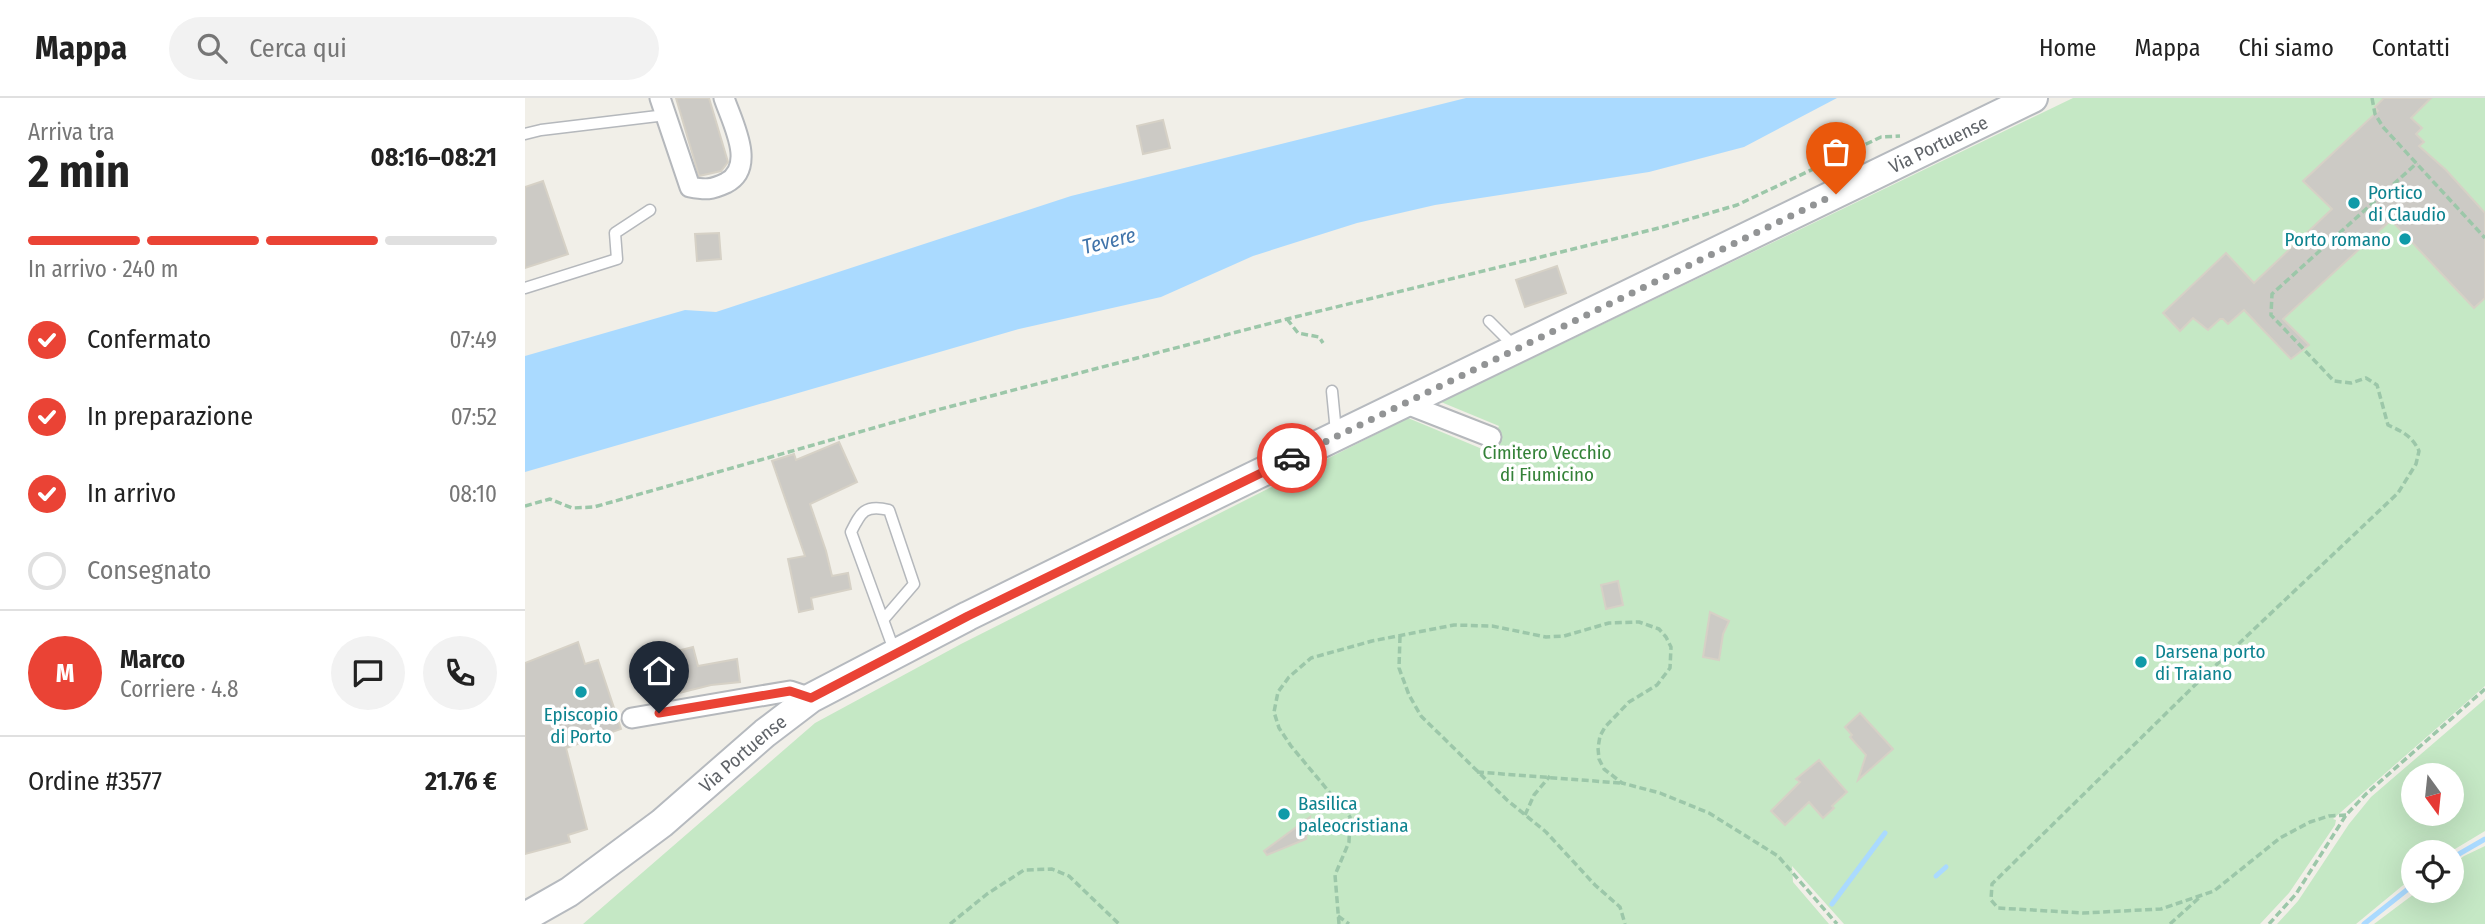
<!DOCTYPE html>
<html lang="it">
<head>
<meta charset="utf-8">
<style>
  :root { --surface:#fff; --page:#f2f2f2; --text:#222; --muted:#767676; --line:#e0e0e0; --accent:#ea4335 }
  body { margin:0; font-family:"Fira Sans Condensed",sans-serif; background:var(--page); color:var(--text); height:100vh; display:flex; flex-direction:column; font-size:26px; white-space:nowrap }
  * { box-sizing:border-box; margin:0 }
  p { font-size:23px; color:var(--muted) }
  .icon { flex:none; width:38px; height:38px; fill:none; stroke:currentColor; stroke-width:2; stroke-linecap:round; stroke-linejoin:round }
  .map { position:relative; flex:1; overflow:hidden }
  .panel { display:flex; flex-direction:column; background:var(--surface); width:525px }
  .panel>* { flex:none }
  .needle { width:46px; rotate:165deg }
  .tools { position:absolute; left:1876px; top:665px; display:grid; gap:14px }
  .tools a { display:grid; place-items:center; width:63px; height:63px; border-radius:50%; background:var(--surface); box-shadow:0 7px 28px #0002; font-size:35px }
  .pin { position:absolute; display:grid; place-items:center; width:60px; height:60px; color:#fff; margin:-72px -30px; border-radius:50% 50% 50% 0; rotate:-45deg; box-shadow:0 0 7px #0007 }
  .pin .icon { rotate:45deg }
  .courier { position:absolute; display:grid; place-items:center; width:70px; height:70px; margin:-35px; border:5px solid #ea4335; border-radius:50%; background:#fff; color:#222; box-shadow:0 2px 9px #0007 }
  .headline em { font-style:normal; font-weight:700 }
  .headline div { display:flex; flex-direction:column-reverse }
  .headline { display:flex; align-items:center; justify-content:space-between; height:119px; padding:0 28px }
  h1 { font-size:46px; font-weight:700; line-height:52px }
  .bar { display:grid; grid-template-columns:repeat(4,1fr); gap:10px 7px; align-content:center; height:84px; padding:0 28px }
  .bar i { height:9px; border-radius:5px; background:var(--line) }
  .bar .current { background:var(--accent) }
  .bar p { grid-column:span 4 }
  .line { display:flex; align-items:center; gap:18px; padding:0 28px; border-top:2px solid var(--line) }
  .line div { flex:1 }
  .round { display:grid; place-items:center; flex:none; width:74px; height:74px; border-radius:37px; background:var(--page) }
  ol { padding:0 28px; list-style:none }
  li { display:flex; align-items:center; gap:21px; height:77px }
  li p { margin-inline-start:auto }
  li .icon { padding:7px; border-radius:50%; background:var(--accent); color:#fff; stroke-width:4 }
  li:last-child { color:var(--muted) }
  li i { width:38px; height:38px; border:4px solid var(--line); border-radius:50% }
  header { display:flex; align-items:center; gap:42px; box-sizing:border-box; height:98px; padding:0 35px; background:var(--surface); border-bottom:2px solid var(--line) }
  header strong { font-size:33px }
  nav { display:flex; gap:38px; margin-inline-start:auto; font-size:24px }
  .search { width:490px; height:63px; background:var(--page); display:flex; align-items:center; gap:18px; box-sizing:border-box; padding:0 24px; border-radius:38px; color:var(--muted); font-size:26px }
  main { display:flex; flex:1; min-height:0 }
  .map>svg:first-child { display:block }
  .green { fill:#c5e8c5; fill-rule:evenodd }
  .water { fill:#aadaff }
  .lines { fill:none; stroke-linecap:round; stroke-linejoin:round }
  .stream { stroke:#aadaff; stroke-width:5 }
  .building { fill:#cccac5; stroke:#d6d1c6; stroke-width:2 }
  .lane-casing { stroke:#b5b8bc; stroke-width:13 }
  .street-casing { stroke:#b5b8bc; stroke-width:23 }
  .secondary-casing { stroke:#b6babf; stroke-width:32 }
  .path { stroke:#9cc7a9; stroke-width:3.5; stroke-dasharray:7 3.5; stroke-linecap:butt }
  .lane { stroke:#fff; stroke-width:10 }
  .street { stroke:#fff; stroke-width:19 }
  .secondary { stroke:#fff; stroke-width:28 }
  .done { stroke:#929495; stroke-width:7; stroke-dasharray:0 12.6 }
  .route { stroke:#ea4335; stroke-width:9 }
  .culture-dot { fill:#0f9aa8; stroke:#fff; stroke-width:2.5 }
  .labels { text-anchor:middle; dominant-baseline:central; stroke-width:7; stroke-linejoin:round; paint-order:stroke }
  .street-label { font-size:19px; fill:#5f6368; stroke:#fff }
  .culture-label { font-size:19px; fill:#0d838f; stroke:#fff; text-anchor:start }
  .park-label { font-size:19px; fill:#348238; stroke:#fff }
  .water-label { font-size:21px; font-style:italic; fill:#4174aa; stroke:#fff }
</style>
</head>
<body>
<header>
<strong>Mappa</strong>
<div class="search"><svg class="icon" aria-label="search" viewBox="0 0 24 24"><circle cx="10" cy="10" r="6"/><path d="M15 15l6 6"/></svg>Cerca qui</div>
<nav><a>Home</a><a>Mappa</a><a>Chi siamo</a><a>Contatti</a></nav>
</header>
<main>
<section class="panel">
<div class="headline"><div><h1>2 min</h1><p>Arriva tra</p></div><em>08:16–08:21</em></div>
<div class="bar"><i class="current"></i><i class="current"></i><i class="current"></i><i></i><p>In arrivo · 240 m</p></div>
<ol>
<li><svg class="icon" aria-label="check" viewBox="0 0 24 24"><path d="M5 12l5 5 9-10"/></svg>Confermato<p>07:49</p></li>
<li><svg class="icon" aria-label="check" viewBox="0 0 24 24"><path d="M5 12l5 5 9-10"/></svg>In preparazione<p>07:52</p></li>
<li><svg class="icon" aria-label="check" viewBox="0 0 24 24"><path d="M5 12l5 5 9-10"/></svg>In arrivo<p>08:10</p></li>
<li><i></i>Consegnato</li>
</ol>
<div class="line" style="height:126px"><b class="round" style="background:var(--accent);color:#fff">M</b><div><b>Marco</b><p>Corriere · 4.8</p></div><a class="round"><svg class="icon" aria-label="chat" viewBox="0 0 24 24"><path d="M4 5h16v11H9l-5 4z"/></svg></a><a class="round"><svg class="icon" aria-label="phone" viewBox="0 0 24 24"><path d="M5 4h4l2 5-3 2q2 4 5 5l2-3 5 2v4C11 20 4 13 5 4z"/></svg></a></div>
<div class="line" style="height:91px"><div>Ordine #3577</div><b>21.76 €</b></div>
</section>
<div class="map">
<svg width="1960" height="826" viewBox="0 0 1960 826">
  <rect width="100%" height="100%" fill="#f1efe8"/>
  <g class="green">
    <path d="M 1548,0 L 1960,0 L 1960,588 L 1808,721 L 1811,722 L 1810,727 L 1764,795 L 1735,826 L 1319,826 L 1267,768 L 1268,784 L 1304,826 L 58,826 L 290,625 L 436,546 L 883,320 L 962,353 L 974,328 L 916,304 Z"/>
    <path d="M 1960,601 L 1960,733 L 1925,754 L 1888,754 L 1888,779 L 1831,826 L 1752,826 L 1773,803 L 1824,726 L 1846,699 ZM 1888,677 L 1927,677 L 1927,716 L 1888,716 Z"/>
    <path d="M 1960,748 L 1960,826 L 1849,826 L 1893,793 L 1927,793 L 1927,767 L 1939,758 Z"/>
  </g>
  <path class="water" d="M 941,0 L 1312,0 L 1219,49 L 1124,74 L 910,107 L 832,125 L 728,158 L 636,199 L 494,231 L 0,374 L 0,258 L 160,212 L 191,214 L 546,98 Z"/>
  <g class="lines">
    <g class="stream">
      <path d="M 1927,760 L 1960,741"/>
      <path d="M 1411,778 L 1421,769"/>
      <path d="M 1307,806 L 1360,735"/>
      <path d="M 1839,826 L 1888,787"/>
    </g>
  </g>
  <g class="building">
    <path d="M 151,0 L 184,0 L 203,64 L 196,73 L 174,78 Z"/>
    <path d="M 1859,0 L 1906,0 L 1886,20 L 1897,30 L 1891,36 L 1899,44 L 1894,48 L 1921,72 L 1960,115 L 1960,200 L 1949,210 L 1866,122 L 1758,221 L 1784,247 L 1766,261 L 1719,212 L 1703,226 L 1698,221 L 1695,221 L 1683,232 L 1668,220 L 1655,233 L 1638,215 L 1701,155 L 1729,185 L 1807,111 L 1778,83 L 1853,13 L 1850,9 Z"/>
    <path d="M 638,22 L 645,50 L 618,56 L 612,28 Z"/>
    <path d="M 18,83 L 43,156 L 0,170 L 0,89 Z"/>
    <path d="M 194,135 L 196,161 L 172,163 L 170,136 Z"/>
    <path d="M 1032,168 L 1041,195 L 1000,209 L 991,182 Z"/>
    <path d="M 314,344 L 332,384 L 285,406 L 301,453 L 307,478 L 323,475 L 326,491 L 286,500 L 288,511 L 274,514 L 263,461 L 280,458 L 247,363 L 269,356 L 271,362 Z"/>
    <path d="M 1093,483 L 1098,507 L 1081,511 L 1076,487 Z"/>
    <path d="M 1185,514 L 1204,523 L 1198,536 L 1194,562 L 1178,559 Z"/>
    <path d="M 53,544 L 60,566 L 73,562 L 96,631 L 41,650 L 62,731 L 43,737 L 45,744 L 0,756 L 0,565 Z"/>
    <path d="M 168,549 L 173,568 L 212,561 L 215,584 L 186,587 L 134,600 L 125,560 Z"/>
    <path d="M 1335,615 L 1368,651 L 1333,682 L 1341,657 L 1325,639 L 1327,637 L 1320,629 Z"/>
    <path d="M 1294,662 L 1322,694 L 1307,708 L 1309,710 L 1298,720 L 1284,704 L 1260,727 L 1246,713 L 1275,684 L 1271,681 Z"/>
    <path d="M 785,719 L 781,741 L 742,757 L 739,753 Z"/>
  </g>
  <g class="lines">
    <g class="lane-casing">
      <g id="lane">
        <path d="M 0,36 L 16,32 L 141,17"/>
        <path d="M 0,190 L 92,161 L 90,135 L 125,112"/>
        <path d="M 964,223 L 989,248"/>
        <path d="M 807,293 L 811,334"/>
        <path d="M 358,522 L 389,486 L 364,412 C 340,406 336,414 326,434 L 369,552"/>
      </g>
    </g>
    <g class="street-casing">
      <g id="street">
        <path d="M 135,0 L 165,89 C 181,92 186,92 201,85 C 232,69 207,24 199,0"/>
        <path d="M 879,305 L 966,339"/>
        <path d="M 107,620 L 265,593 L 286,600"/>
      </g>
    </g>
    <g class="secondary-casing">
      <g id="secondary">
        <path id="s1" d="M 0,819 L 44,794 L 137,725 L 240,635 L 286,600 L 443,518 L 630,426 L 1508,0"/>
      </g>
    </g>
    <g class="path">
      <path d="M 1847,0 L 1850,16 L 1858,29 L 1960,140"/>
      <path d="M 762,221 L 773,235 L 794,239 L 798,245"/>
      <path d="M 0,408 L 25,401 L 47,410 L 69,409 L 412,312 L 762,221 L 1134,130 L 1212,107 L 1356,39 L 1375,38"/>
      <path d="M 875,538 L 874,570 L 884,597 L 896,618 L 982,702 L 1021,734 L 1070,787 L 1095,809 L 1100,826"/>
      <path d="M 952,674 L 1095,685"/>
      <path d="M 1000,717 L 1009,697 L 1025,678"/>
      <path d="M 1821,717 L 1804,718 L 1785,724 L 1755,740 L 1689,793 L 1636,811 L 1558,815 L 1473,810 L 1466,802 L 1467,786 L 1669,588 L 1873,395 L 1891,366 L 1894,353 C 1887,338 1878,334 1863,327 L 1852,287 L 1841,280 L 1826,285 L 1809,283 L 1746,217 L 1747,196 L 1892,65"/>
      <path d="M 813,818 L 824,826"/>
      <path d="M 425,826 L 462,796 L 499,772 L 527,771 L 544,778 L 594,826"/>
      <path d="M 814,826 L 810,777 L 824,744 L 825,719 L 766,648 L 754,630 L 749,614 L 753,594 L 764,579 L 786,560 L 847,543 L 929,527 L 967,528 L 1021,539 L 1039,538 L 1084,525 L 1114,524 L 1134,531 L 1141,539 L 1146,549 L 1145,570 L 1132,587 L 1104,604 L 1080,629 L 1075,638 L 1073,650 L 1074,661 L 1079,671 L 1097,685 L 1135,695 L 1184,715 L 1253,758 L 1312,826"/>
      <path d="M 1645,826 L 1676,798"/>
      <path d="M 1744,826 L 1771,796 L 1821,717 L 1841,696 L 1960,591"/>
    </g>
    <use href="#lane" class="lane"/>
    <use href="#street" class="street"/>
    <use href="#secondary" class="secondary"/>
  </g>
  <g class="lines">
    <path class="done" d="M 767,360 L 1311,96"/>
    <path class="route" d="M 134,615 L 265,593 L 286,600 L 443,518 L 767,360"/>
  </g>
  <g class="culture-dot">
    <circle cx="1829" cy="105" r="7"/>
    <circle cx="1880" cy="141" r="7"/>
    <circle cx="1616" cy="564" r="7"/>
    <circle cx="56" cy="594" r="7"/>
    <circle cx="759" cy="716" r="7"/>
  </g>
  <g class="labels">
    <g class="street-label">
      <text stroke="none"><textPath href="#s1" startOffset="1617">Via Portuense</textPath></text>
      <text stroke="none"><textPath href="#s1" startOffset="273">Via Portuense</textPath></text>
    </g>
    <g class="culture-label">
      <text x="1843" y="94">Portico<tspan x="1843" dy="22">di Claudio</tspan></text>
      <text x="1866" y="141" text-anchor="end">Porto romano</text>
      <text x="1630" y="553">Darsena porto<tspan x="1630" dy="22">di Traiano</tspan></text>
      <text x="56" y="616" text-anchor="middle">Episcopio<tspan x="56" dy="22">di Porto</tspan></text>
      <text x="773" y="705">Basilica<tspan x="773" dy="22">paleocristiana</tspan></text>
    </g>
    <g class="park-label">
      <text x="1022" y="354">Cimitero Vecchio<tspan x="1022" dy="22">di Fiumicino</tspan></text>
    </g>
    <g class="water-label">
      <text transform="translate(584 143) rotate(-14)">Tevere</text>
    </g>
  </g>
</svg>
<div class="tools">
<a><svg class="needle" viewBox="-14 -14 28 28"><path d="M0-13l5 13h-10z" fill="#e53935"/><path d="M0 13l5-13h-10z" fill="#767676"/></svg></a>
<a><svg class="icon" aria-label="locate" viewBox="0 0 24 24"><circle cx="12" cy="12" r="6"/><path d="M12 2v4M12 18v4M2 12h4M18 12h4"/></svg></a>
</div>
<div class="pin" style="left:1311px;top:96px;background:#ea580c"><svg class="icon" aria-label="bag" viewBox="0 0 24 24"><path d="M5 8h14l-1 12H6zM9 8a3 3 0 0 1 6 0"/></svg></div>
<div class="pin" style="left:134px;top:615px;background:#1f2937"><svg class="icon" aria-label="home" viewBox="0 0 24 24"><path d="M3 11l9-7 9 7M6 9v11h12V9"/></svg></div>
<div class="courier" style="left:767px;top:360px"><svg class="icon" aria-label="car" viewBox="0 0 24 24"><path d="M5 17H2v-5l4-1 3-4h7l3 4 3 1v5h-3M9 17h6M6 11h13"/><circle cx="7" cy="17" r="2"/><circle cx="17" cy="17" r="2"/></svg></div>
</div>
</main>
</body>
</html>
